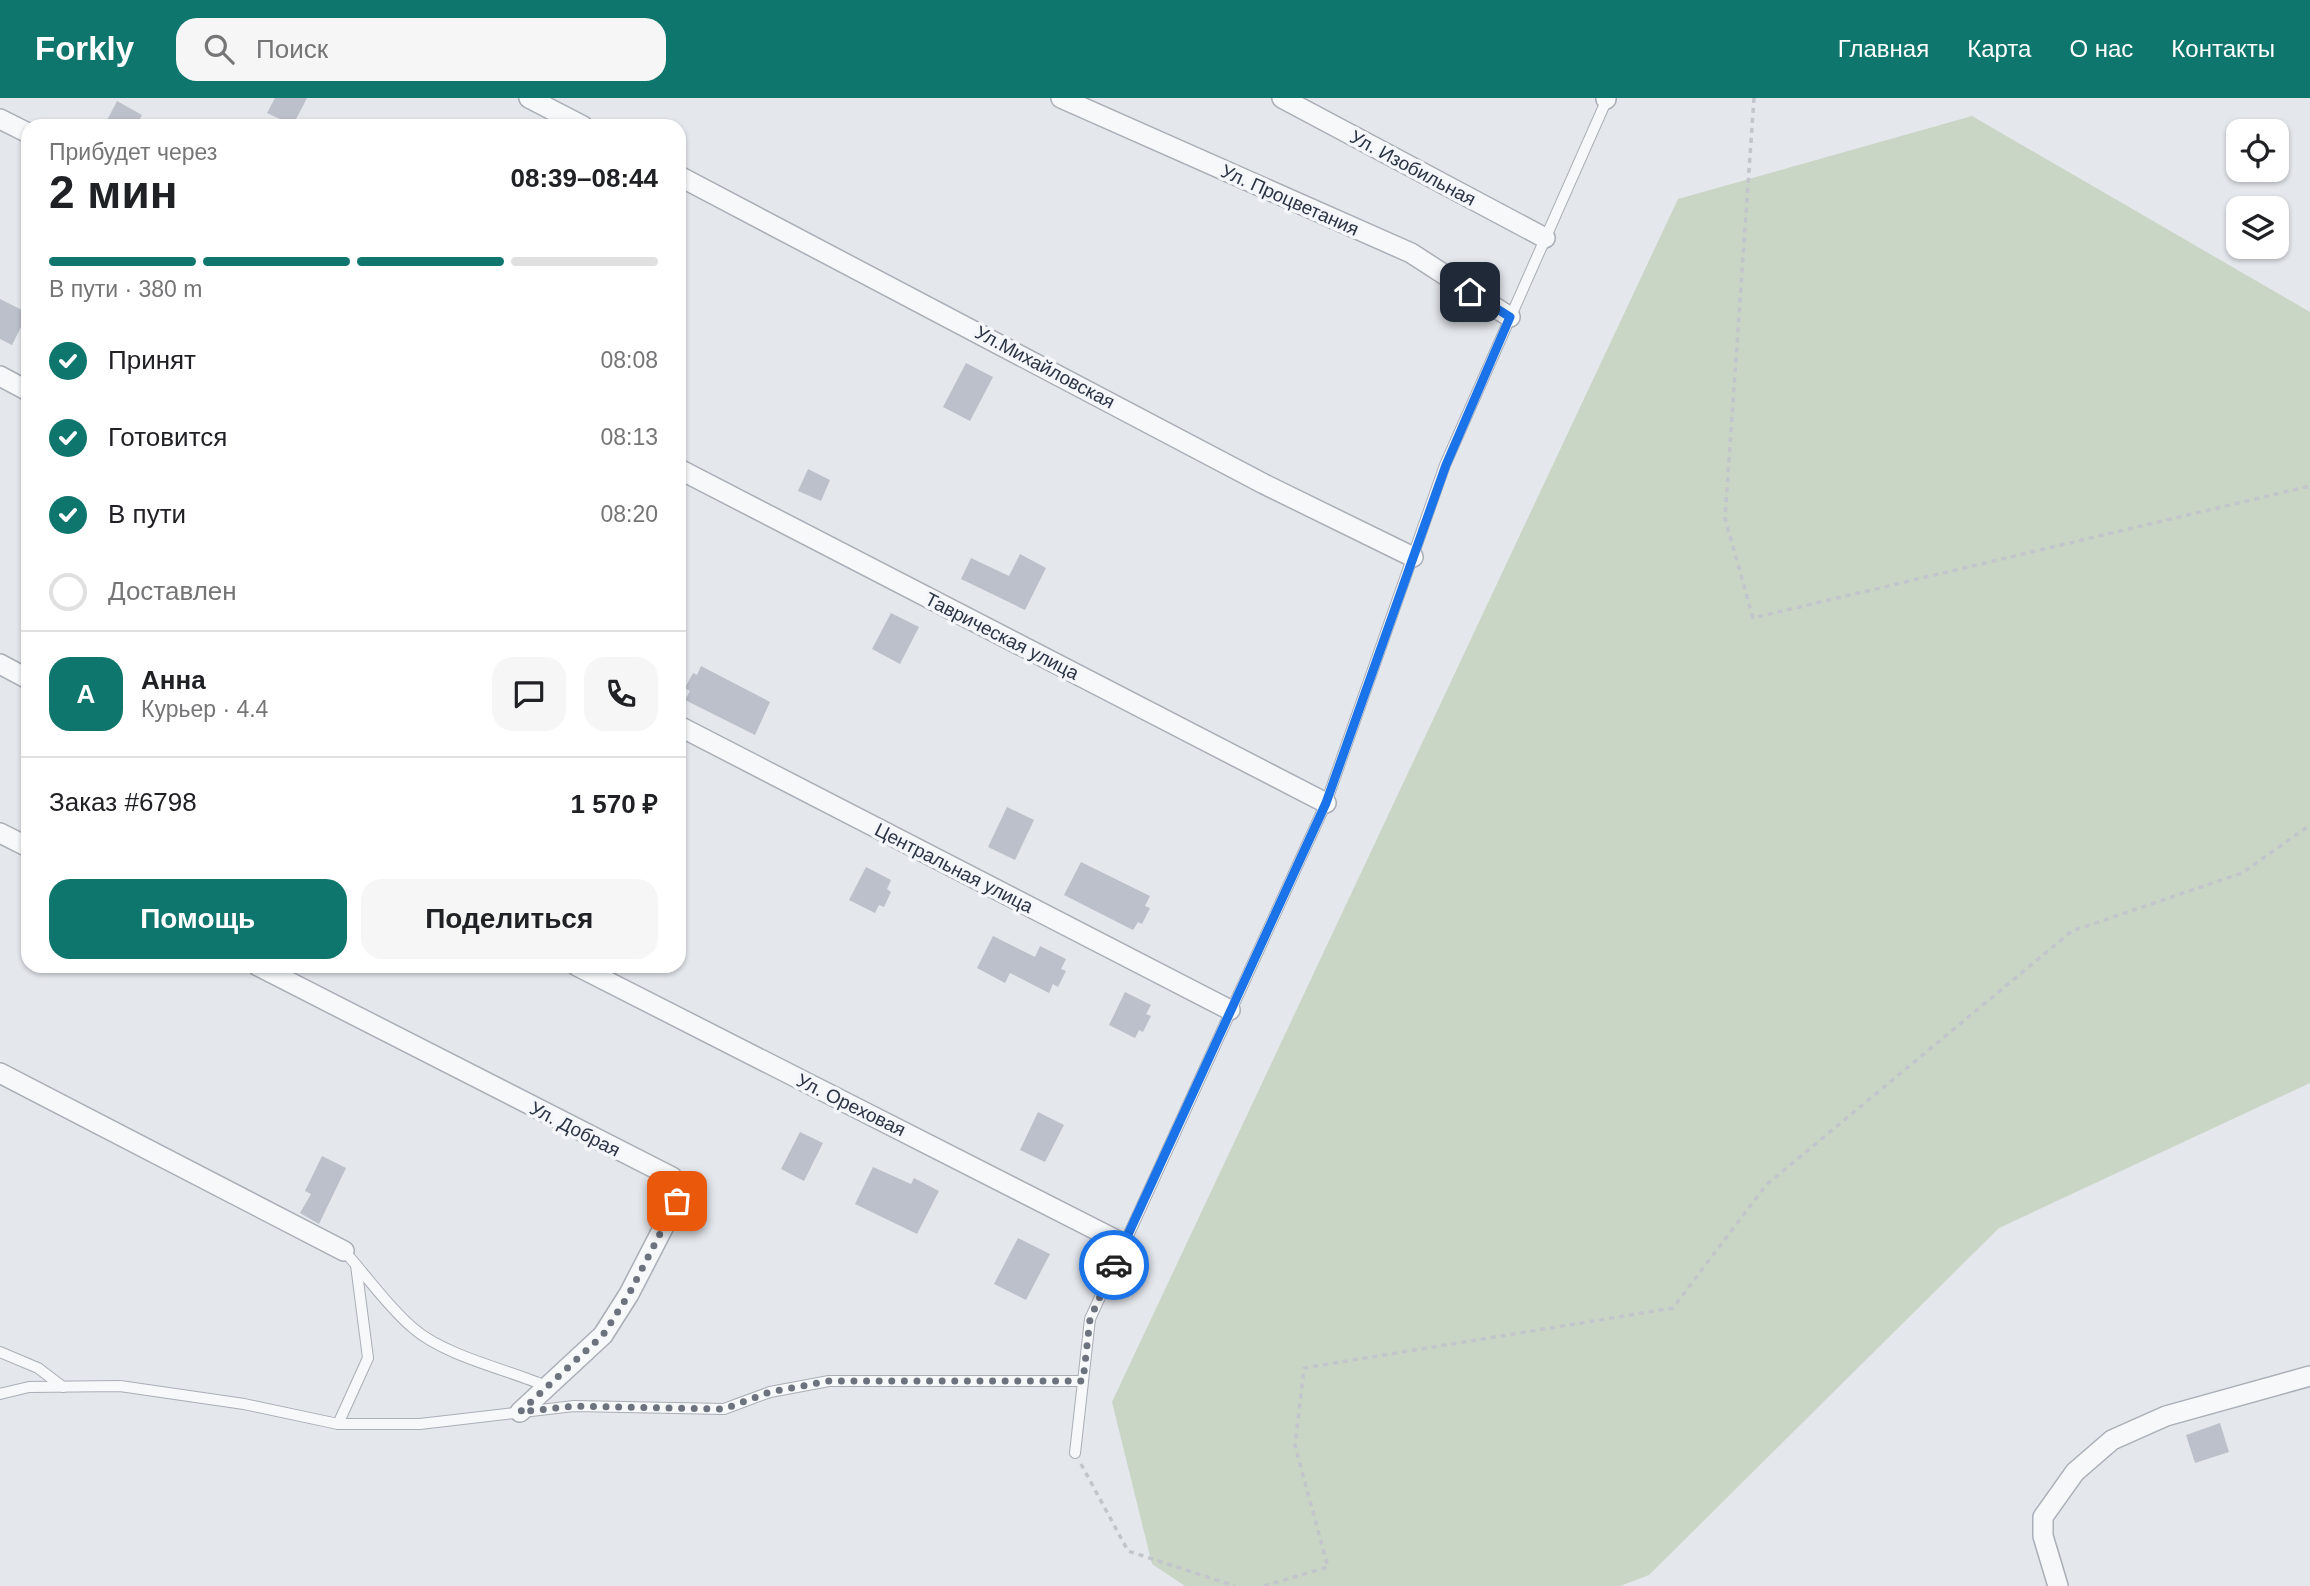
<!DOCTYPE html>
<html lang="ru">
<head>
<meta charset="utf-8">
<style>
  :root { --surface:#fff; --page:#f6f6f6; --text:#202124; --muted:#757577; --line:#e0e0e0; --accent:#0f766e }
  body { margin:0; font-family:Arial,sans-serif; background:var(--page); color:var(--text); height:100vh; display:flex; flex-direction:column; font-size:26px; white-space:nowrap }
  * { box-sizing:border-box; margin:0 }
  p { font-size:23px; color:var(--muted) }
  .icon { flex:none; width:38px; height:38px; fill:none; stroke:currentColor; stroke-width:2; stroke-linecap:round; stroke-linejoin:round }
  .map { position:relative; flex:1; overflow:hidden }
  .drawer { position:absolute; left:21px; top:21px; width:665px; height:854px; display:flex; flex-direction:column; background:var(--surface); border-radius:21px; box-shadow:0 2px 5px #0004 }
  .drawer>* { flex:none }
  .controls { position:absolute; left:2226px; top:21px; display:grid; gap:14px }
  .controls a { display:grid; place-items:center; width:63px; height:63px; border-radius:14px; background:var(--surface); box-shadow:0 2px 5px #0004; font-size:35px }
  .pin { position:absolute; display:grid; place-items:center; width:60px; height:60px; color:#fff; margin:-30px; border-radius:14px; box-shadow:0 4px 10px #0006 }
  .courier { position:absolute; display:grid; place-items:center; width:70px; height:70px; margin:-35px; border:5px solid #1a73e8; border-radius:50%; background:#fff; color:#222; box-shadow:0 2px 9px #0007 }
  .headline em { font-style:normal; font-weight:800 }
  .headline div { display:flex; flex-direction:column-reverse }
  .headline { display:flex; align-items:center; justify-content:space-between; height:119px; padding:0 28px }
  h1 { font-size:46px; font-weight:800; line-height:52px }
  .bar { display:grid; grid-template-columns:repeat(4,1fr); gap:10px 7px; align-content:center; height:84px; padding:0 28px }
  .bar i { height:9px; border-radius:5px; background:var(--line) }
  .bar .current { background:var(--accent) }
  .bar p { grid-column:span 4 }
  .line { display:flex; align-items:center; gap:18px; padding:0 28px; border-top:2px solid var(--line) }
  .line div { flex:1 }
  .round { display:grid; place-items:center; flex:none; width:74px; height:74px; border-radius:21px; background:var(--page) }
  ol { padding:0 28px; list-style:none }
  li { display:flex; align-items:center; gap:21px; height:77px }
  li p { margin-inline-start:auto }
  li .icon { padding:7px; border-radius:50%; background:var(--accent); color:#fff; stroke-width:4 }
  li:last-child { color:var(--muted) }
  li i { width:38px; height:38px; border:4px solid var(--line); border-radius:50% }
  .action { display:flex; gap:14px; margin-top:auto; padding:14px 28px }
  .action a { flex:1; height:80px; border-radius:21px; background:var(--accent); color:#fff; font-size:28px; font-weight:800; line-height:80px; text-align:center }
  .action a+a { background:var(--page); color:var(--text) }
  header { display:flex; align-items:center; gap:42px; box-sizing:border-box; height:98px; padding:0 35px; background:var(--accent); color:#fff }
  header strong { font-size:33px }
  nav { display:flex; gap:38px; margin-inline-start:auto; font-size:24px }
  .search { width:490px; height:63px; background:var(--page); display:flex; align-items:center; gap:18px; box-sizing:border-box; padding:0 24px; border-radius:21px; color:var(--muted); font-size:26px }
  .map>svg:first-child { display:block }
  .green { fill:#c9d6c5 }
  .building { fill:#bbc0ca }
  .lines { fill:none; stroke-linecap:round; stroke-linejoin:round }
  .lane-casing { stroke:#a9aeb7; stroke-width:12 }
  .street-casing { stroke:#a9aeb7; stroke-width:22 }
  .path { stroke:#c2c5cb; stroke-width:3.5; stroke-dasharray:5 5; stroke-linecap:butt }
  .lane { stroke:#f7f8fa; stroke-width:10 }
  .street { stroke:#f7f8fa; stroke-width:19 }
  .done { stroke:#6c737f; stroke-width:7; stroke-dasharray:0 12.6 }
  .route { stroke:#1a73e8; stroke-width:9 }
  .labels { text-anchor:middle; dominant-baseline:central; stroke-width:7; stroke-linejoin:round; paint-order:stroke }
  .street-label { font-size:19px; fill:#2b3445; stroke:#f4f6f9 }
</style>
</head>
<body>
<header>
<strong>Forkly</strong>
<div class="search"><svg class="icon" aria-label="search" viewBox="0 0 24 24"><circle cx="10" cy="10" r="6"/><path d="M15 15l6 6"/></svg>Поиск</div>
<nav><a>Главная</a><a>Карта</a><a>О нас</a><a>Контакты</a></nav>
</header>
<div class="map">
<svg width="2310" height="1488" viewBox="0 0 2310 1488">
  <rect width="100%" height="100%" fill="#e4e7ec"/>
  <path class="green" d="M 1972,18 L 2310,214 L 2310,985 L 1999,1130 L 1649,1477 L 1620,1488 L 1185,1488 L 1152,1466 L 1112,1304 L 1678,101 Z"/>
  <g class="building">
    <path d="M 275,0 L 307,0 L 293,27 L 267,15 Z"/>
    <path d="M 117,3 L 142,17 L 136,28 L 104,28 Z"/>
    <path d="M 0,201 L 28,215 L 12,247 L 0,241 Z"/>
    <path d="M 966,265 L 993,279 L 970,323 L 943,309 Z"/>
    <path d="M 808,371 L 830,382 L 821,403 L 798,393 Z"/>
    <path d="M 1020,456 L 1046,470 L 1025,512 L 961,481 L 971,460 L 1009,478 Z"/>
    <path d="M 891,515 L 919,529 L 900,566 L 872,551 Z"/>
    <path d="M 701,568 L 770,604 L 755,637 L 685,602 L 690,593 L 685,590 L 693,575 L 697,577 Z"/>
    <path d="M 1007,709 L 1034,722 L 1015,762 L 988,749 Z"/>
    <path d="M 1081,764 L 1150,798 L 1145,808 L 1150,810 L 1142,826 L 1138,824 L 1133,832 L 1064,797 Z"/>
    <path d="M 866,769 L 891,782 L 887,791 L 891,794 L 884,809 L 879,807 L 875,815 L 849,802 Z"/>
    <path d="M 993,838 L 1035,859 L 1040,848 L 1066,861 L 1061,871 L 1066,873 L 1058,889 L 1053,886 L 1049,895 L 1010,875 L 1005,885 L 977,870 Z"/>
    <path d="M 1125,894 L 1151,907 L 1146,916 L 1151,918 L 1143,934 L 1139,932 L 1135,940 L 1109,927 Z"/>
    <path d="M 1038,1014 L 1064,1027 L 1045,1064 L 1020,1052 Z"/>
    <path d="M 800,1034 L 823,1045 L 804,1083 L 781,1071 Z"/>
    <path d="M 322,1058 L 346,1070 L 319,1126 L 300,1115 L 311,1096 L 305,1093 Z"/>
    <path d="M 873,1069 L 911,1086 L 914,1080 L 939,1093 L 917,1136 L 855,1106 Z"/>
    <path d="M 1018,1140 L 1050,1156 L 1026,1202 L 994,1186 Z"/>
    <path d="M 2220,1325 L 2229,1354 L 2195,1365 L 2186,1337 Z"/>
  </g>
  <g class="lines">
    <g class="lane-casing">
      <g id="lane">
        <path d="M 344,1153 C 367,1178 387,1208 413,1230 C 445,1258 506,1271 546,1288"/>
        <path d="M 0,1254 L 38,1270 L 63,1289"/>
        <path d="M 0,1296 L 29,1289 L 120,1288 L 244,1306 L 338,1326 L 420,1326 L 574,1308 L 724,1311 L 770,1294 L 829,1283 L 1083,1283"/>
        <path d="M 338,1326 L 368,1260 L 356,1167"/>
        <path d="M 1075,1355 L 1090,1221 L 1326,705 L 1445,367 L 1607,1"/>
      </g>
    </g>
    <g class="street-casing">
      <g id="street">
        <path d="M 529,0 L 583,28"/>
        <path d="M 1061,0 L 1411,155 L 1510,219"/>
        <path d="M 1282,0 L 1545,140"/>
        <path d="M 1606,1 L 1606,0"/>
        <path d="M 0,21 L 28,35"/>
        <path d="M 679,78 L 1264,386 L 1413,459"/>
        <path d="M 0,278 L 28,293"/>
        <path d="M 679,371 L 1326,705"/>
        <path d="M 0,566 L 28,581"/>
        <path d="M 679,628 L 1230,912"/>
        <path d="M 0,735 L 28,749"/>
        <path d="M 258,868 L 672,1079 L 676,1086 L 677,1103 L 629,1196 L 603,1237 L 520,1314"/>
        <path d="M 577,868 L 1124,1146"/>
        <path d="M 0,975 L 344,1153"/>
        <path d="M 2058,1488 L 2043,1438 L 2043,1419 L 2075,1374 L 2112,1342 L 2166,1318 L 2310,1278"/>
      </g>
    </g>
    <g class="path">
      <path d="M 1754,0 L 1725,420 L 1753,520 L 2310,388"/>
      <path d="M 1081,1366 L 1128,1453 L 1235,1488"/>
      <path d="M 1264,1488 L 1328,1469 L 1295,1348 L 1304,1270 L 1673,1210 L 1766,1087 L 2072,833 L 2242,775 L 2310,727"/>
    </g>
    <use href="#lane" class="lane"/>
    <use href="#street" class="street"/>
  </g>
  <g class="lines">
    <path class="done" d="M 677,1103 L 629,1196 L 603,1237 L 520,1314 L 574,1308 L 724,1311 L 770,1294 L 829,1283 L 1083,1283 L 1090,1221 L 1114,1167"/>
    <path class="route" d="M 1114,1167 L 1326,705 L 1446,367 L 1510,219 L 1470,194"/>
  </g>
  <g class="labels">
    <g class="street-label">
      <text transform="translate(1413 70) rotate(28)">Ул. Изобильная</text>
      <text transform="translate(1290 102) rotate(24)">Ул. Процветания</text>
      <text transform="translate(1045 269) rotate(28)">Ул.Михайловская</text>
      <text transform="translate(1002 538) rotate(27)">Таврическая улица</text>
      <text transform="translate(954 770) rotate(27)">Центральная улица</text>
      <text transform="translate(851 1007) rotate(26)">Ул. Ореховая</text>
      <text transform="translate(575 1031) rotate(27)">Ул. Добрая</text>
    </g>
  </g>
</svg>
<div class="controls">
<a><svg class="icon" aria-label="locate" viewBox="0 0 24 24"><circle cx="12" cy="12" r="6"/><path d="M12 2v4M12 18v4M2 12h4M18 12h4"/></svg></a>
<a><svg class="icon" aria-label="layers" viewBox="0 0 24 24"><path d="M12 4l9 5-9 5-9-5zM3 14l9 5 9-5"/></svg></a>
</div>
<div class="pin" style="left:677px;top:1103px;background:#ea580c"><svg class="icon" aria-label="bag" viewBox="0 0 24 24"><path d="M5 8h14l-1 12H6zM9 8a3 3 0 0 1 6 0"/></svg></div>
<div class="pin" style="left:1470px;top:194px;background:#1f2937"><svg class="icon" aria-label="home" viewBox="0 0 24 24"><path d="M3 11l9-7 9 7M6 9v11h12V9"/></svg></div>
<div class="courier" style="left:1114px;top:1167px"><svg class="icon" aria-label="car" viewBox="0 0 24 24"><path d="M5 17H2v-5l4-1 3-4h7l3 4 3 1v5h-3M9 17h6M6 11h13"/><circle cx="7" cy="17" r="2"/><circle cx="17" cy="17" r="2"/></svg></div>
<section class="drawer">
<div class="headline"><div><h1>2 мин</h1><p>Прибудет через</p></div><em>08:39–08:44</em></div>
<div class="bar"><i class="current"></i><i class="current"></i><i class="current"></i><i></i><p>В пути · 380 m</p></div>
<ol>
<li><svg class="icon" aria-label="check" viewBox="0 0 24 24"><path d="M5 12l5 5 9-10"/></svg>Принят<p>08:08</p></li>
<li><svg class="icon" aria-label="check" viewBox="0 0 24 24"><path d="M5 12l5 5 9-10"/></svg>Готовится<p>08:13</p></li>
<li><svg class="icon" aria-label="check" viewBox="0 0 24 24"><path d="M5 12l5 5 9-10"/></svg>В пути<p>08:20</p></li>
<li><i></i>Доставлен</li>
</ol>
<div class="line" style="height:126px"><b class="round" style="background:var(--accent);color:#fff">А</b><div><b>Анна</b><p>Курьер · 4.4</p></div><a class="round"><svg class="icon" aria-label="chat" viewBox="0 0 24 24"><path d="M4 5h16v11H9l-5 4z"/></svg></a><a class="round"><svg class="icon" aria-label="phone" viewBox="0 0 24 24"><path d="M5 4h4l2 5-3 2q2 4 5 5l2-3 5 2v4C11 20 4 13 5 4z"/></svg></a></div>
<div class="line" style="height:91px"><div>Заказ #6798</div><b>1 570 ₽</b></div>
<div class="action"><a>Помощь</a><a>Поделиться</a></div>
</section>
</div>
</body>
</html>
